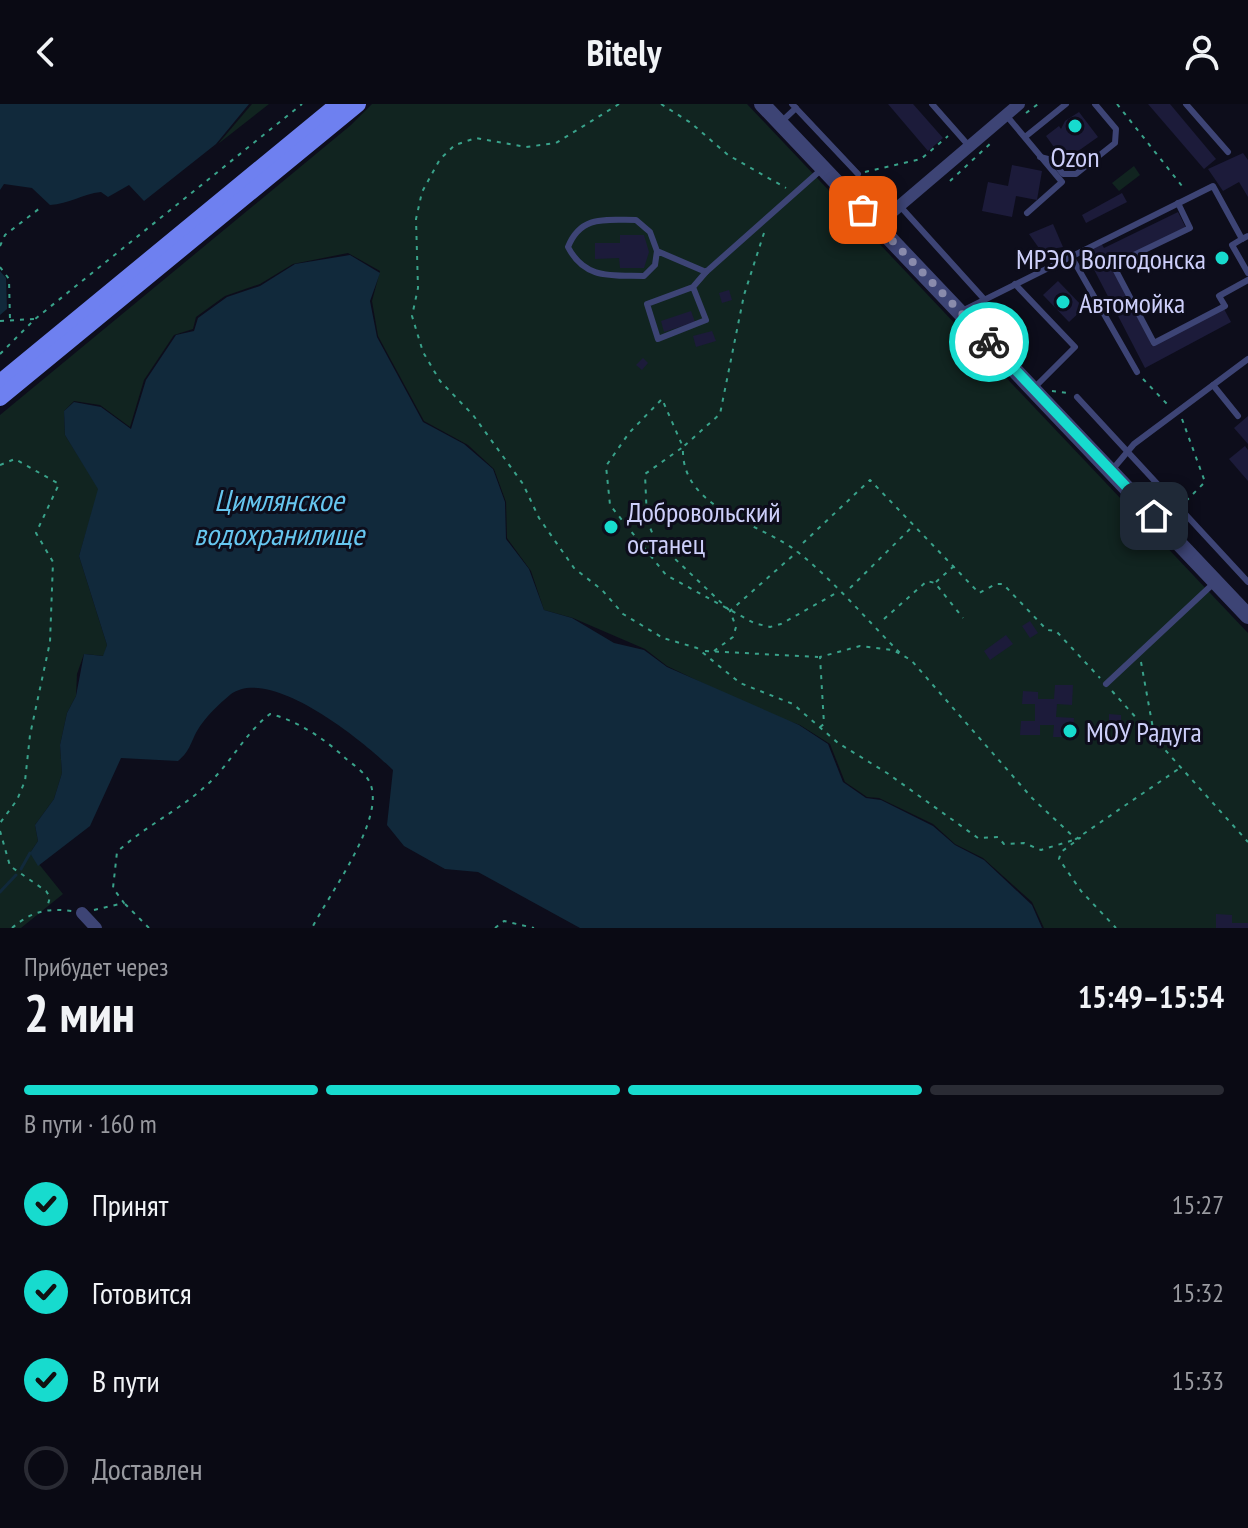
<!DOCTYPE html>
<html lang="ru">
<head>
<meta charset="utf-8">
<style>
  :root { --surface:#0a0a14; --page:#13131d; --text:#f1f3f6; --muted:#999aa0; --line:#2a2b34; --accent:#17dbce }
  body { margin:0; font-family:"PT Sans Narrow",sans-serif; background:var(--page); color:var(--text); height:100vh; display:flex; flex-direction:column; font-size:30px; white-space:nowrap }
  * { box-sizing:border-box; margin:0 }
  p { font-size:26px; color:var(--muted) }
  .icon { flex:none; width:44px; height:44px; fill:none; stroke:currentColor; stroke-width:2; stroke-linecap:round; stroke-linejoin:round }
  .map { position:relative; height:824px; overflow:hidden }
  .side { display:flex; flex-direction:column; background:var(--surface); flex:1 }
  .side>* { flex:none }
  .pin { position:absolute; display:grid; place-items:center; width:68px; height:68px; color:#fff; margin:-34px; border-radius:16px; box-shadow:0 4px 12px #0006 }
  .courier { position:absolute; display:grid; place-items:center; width:80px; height:80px; margin:-40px; border:6px solid #17dbce; border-radius:50%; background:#fff; color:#222; box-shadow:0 2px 10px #0007 }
  .summary em { font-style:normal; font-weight:700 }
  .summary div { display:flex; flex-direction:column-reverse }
  .summary { display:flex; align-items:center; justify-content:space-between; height:136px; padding:0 24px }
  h1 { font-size:52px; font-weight:700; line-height:60px }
  .bar { display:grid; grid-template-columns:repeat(4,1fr); gap:12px 8px; align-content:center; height:96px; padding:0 24px }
  .bar i { height:10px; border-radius:6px; background:var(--line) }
  .bar .active { background:var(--accent) }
  .bar p { grid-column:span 4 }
  ol { padding:0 24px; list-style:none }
  li { display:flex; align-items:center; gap:24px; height:88px }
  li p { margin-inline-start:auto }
  li .icon { padding:8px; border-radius:50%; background:var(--accent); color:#111; stroke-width:4 }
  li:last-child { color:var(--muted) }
  li i { width:44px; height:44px; border:4px solid var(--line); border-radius:50% }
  header { display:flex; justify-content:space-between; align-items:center; height:104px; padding:0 24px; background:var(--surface); font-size:36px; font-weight:700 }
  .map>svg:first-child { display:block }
  .green { fill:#112420 }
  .water { fill:#11293b }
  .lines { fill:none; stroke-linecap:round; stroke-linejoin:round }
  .stream { stroke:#11293b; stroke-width:3 }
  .building { fill:#1c1b3a }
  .path { stroke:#39a28a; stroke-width:2; stroke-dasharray:4 6; stroke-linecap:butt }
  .service { stroke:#3d4475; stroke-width:6 }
  .minor { stroke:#3d4475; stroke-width:12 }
  .tertiary { stroke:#3d4475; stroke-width:16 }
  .secondary { stroke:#6e80f0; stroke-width:16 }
  .done { stroke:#8a8bac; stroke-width:8; stroke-dasharray:0 14.4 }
  .route { stroke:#17dbce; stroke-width:10 }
  .poi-dot { fill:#17dbce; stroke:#0d0d1b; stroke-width:3 }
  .labels { text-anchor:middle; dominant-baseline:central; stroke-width:6; stroke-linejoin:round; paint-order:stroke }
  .poi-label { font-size:28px; fill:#cdcffa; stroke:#0d0d1b; text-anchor:start }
  .water-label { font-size:30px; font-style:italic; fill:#66c6ef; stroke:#0d0d1b }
</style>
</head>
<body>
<header><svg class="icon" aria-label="back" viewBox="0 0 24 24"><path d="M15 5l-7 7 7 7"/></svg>Bitely<svg class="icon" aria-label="person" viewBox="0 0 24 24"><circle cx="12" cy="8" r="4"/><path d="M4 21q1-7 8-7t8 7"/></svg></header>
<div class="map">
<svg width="1248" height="824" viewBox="0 0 1248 824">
  <rect width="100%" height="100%" fill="#0d0d1b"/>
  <g class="green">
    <path d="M 252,0 L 269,0 L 218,40 Z"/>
    <path d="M 372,0 L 747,0 L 1248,529 L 1248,824 L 1044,824 L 1032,798 L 983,754 L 955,740 L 933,720 L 879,694 L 867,693 L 845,678 L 830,640 L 800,621 L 765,609 L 667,562 L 645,545 L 573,514 L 544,506 L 531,467 L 507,434 L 506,398 L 494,365 L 468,341 L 424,317 L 378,232 L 372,197 L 380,167 L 348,149 L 293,160 L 260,180 L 225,192 L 196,213 L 193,225 L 174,231 L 144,276 L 130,323 L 100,301 L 74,297 L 64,307 L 65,331 L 99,385 L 79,452 L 107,541 L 104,552 L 84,550 L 77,570 L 76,592 L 67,609 L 60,641 L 62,669 L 54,695 L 35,721 L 38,737 L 30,749 L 63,790 L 21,824 L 0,824 L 0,311 L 351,21 Z"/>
    <path d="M 1134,62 L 1140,71 L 1119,87 L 1112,79 Z"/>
  </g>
  <g class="water">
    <path d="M 0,0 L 249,0 L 216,40 L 144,97 L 129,81 L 108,93 L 101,88 C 82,90 69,100 50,101 L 32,84 L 4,80 L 0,86 Z"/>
    <path d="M 350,151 L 380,169 L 370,197 L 377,233 L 423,318 L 464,340 L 493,365 L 505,398 L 506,435 L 529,465 L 544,506 L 572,514 L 614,539 L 644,546 L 667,563 L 799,621 L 828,640 L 843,678 L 866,694 L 881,696 L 933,722 L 955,741 L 984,756 L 1032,801 L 1042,824 L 580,824 L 478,768 L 445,765 L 404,742 L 387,721 L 393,666 C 366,639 271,561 231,590 C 219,600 205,613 197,627 C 190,640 190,647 178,657 L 121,654 L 90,722 L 38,762 L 30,749 L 38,737 L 35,721 L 54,695 L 62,669 L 60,641 L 67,609 L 76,592 L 84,550 L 103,552 L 107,541 L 79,452 L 98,385 L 65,331 L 64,307 L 74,298 L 101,303 L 131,325 L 146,276 L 176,231 L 194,227 L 198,214 L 227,193 L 260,182 L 295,160 Z"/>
    <path d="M 0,167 L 6,174 L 7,205 L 0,211 Z"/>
  </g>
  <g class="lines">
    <g class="stream">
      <path d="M 21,765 L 30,749"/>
      <path d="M 0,788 L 16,771"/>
    </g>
  </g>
  <g class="building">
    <path d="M 888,0 L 913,0 L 943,34 L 928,47 Z"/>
    <path d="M 1148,0 L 1170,0 L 1216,55 L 1204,65 Z"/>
    <path d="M 1079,8 L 1098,33 L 1064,57 L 1046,32 L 1059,22 L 1061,25 L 1065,17 Z"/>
    <path d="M 1243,49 L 1248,56 L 1248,93 L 1239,78 L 1223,87 L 1208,65 Z"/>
    <path d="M 1012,61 L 1042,67 L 1037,96 L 1016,92 L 1012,113 L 982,107 L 988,78 L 1008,82 Z"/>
    <path d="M 1122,89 L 1127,98 L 1086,119 L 1082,111 Z"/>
    <path d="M 1178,108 L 1186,124 L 1112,161 L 1152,242 L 1224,205 L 1231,218 L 1145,264 L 1085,148 L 1101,139 L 1104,144 Z"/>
    <path d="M 1053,120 L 1063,143 L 1041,147 L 1029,130 Z"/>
    <path d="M 620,131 L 644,131 L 649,148 L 644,164 L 620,164 L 619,154 L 595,155 L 595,139 L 620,139 Z"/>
    <path d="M 1058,177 L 1084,204 L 1069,218 L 1043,191 Z"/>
    <path d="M 729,186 L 732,196 L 722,199 L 719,189 Z"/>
    <path d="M 691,207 L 695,218 L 664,228 L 661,217 Z"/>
    <path d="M 712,227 L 716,237 L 696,243 L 693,232 Z"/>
    <path d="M 643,254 L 648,259 L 642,266 L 636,261 Z"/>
    <path d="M 1248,312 L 1248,340 L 1234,324 Z"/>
    <path d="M 1245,342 L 1248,346 L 1248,377 L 1229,355 Z"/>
    <path d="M 1030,517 L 1038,529 L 1030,534 L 1022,522 Z"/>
    <path d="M 1006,531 L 1013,540 L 990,556 L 984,547 Z"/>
    <path d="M 1055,581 L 1073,581 L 1072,601 L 1057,600 L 1056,613 L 1074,614 L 1073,633 L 1053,633 L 1054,621 L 1040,621 L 1040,631 L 1020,631 L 1021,617 L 1035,617 L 1035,600 L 1022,600 L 1023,587 L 1038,588 L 1038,595 L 1054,595 Z"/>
    <path d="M 1109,610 L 1121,611 L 1121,620 L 1109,619 Z"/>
    <path d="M 1216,810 L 1232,811 L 1232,819 L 1248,819 L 1248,824 L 1216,824 Z"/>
  </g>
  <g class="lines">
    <g class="path">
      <path d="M 619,0 L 556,39 L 526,43 L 476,34 L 455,41 L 440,55 L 422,88 L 416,115 L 418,184 L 412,212 L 423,248 L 440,277 L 473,311 L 523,380 L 539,414 L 574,464 L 602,486 L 623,510 L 663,534 L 697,544 L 740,579 L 793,600 L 838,639 L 887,669 L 978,734 L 998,733 L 1004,740 L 1024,739 L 1041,746 L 1080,734 L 1061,748 L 1059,755 L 1081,787 L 1116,824"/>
      <path d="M 661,0 L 691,19 L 728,51 L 786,84"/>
      <path d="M 1117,0 L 1182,82"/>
      <path d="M 1026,9 L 1038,0"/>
      <path d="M 865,68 L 921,55 L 948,32"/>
      <path d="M 950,77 L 991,39"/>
      <path d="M 764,129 L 744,191 L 720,310 L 683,343 L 662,295 L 629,329 L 606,362 L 610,401 L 666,471 L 754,519 L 770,523 L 781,520 L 838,488"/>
      <path d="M 0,142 L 5,131 L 40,104"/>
      <path d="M 0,163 L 9,175 L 10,217"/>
      <path d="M 0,217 L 34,215"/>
      <path d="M 0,250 L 35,215 L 302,0"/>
      <path d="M 1143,275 L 1169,302"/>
      <path d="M 1052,287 L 1068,289"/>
      <path d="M 1182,315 L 1205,378 L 1186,397"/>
      <path d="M 0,361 L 15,355 L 59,380 L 36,429 L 53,458 L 50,538 L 30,631 L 25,677 L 17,696 L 0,719"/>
      <path d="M 803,439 L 870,376 L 979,489 L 996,480 L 1003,480 L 1047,526 L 1056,527 L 1100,574"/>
      <path d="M 936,478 L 955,461"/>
      <path d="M 850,484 L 914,421"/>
      <path d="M 729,506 L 655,436 L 647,416 L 645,370 L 683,343 C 680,406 761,418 799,449 C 835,478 867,516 900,549"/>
      <path d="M 884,515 L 927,477 L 935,479 L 963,514"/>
      <path d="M 705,547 L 818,553"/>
      <path d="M 714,547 L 733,533 L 736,523 L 730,507 L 797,448"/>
      <path d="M 1141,558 L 1154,630"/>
      <path d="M 1112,587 L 1248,738"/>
      <path d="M 820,623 L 824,620 L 820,553 L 860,542 L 893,546 L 911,556 L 1032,694 L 1076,735 L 1177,666 L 1178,660"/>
      <path d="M 0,727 L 10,762 L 46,787 L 50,793 L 47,804"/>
      <path d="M 125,800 L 149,824"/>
      <path d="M 94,806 L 124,799 L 113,784 L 117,748 C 145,722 180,706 208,680 C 231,659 245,629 270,610 C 296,616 325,635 344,653 C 352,660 366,669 370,679 C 386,715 329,790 312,824"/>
      <path d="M 12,824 C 32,807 47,804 72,807"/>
      <path d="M 495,824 L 504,817 L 534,824"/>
    </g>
    <g class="service">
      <path d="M 792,0 L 858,70"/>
      <path d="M 932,0 L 969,42"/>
      <path d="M 1186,0 L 1228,48"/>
      <path d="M 1006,11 L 1062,78 L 1027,109"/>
      <path d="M 780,19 L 796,4"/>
      <path d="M 1025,33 L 1066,0"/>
      <path d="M 1040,53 L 1052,56 L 1063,70 L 1076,70 L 1115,39 L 1116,25 L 1095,0"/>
      <path d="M 1178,99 L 1190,124 L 1113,161 L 1154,239 L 1225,202 L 1219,192 L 1248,176"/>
      <path d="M 899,101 L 984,195"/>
      <path d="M 1242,135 L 1232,141 L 1248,169"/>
      <path d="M 657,147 L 655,161 L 644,172 C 612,171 585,176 568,143 C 581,111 605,116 636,116 L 650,128 L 657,147 L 706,168 L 822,65"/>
      <path d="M 1071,152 L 1137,268"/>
      <path d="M 1015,180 L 1075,243 L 1034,284"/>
      <path d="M 693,183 L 647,200 L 658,235 L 706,216 L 693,183 L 706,168"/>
      <path d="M 960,208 L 1213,82 L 1242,135 L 1248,132"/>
      <path d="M 1213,281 L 1238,312"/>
      <path d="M 1077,293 L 1248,478"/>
      <path d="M 1112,366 L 1134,340 L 1248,255"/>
      <path d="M 1106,580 L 1214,479"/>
    </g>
    <g class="minor">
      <path d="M 877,121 L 1019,0"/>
      <path d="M 82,809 L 96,824"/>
    </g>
    <path class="tertiary" d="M 762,0 L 1248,512"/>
    <g class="secondary">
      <path d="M 0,278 L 338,0"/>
      <path d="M 0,294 L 358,0"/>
    </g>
  </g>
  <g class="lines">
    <path class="done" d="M 863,106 L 989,238"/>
    <path class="route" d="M 989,238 L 1154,412"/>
  </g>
  <g class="poi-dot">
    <circle cx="1075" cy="22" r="8"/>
    <circle cx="1222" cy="154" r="8"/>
    <circle cx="1063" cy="198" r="8"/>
    <circle cx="611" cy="423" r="8"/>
    <circle cx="1070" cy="627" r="8"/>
  </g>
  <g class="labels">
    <g class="poi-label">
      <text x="1075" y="52" text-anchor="middle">Ozon</text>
      <text x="1206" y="154" text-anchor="end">МРЭО Волгодонска</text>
      <text x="1079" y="198">Автомойка</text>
      <text x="627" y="407">Добровольский<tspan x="627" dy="32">останец</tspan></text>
      <text x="1086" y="627">МОУ Радуга</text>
    </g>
    <g class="water-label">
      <text x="279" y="395">Цимлянское<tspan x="279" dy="34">водохранилище</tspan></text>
    </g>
  </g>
</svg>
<div class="pin" style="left:863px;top:106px;background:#ea580c"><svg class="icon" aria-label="bag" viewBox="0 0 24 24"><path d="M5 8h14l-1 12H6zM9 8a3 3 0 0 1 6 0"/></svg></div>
<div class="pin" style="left:1154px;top:412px;background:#1f2937"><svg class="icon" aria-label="home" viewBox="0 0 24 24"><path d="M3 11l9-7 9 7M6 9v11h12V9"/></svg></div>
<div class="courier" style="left:989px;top:238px"><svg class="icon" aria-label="bike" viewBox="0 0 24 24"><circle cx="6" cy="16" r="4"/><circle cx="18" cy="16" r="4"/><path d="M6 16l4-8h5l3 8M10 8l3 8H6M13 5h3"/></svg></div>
</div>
<section class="side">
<div class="summary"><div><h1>2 мин</h1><p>Прибудет через</p></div><em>15:49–15:54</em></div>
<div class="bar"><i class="active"></i><i class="active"></i><i class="active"></i><i></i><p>В пути · 160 m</p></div>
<ol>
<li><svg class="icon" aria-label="check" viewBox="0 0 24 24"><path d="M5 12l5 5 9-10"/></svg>Принят<p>15:27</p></li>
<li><svg class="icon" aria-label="check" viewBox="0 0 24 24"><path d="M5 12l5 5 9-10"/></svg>Готовится<p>15:32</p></li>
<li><svg class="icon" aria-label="check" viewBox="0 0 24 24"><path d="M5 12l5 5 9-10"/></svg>В пути<p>15:33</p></li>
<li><i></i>Доставлен</li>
</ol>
</section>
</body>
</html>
